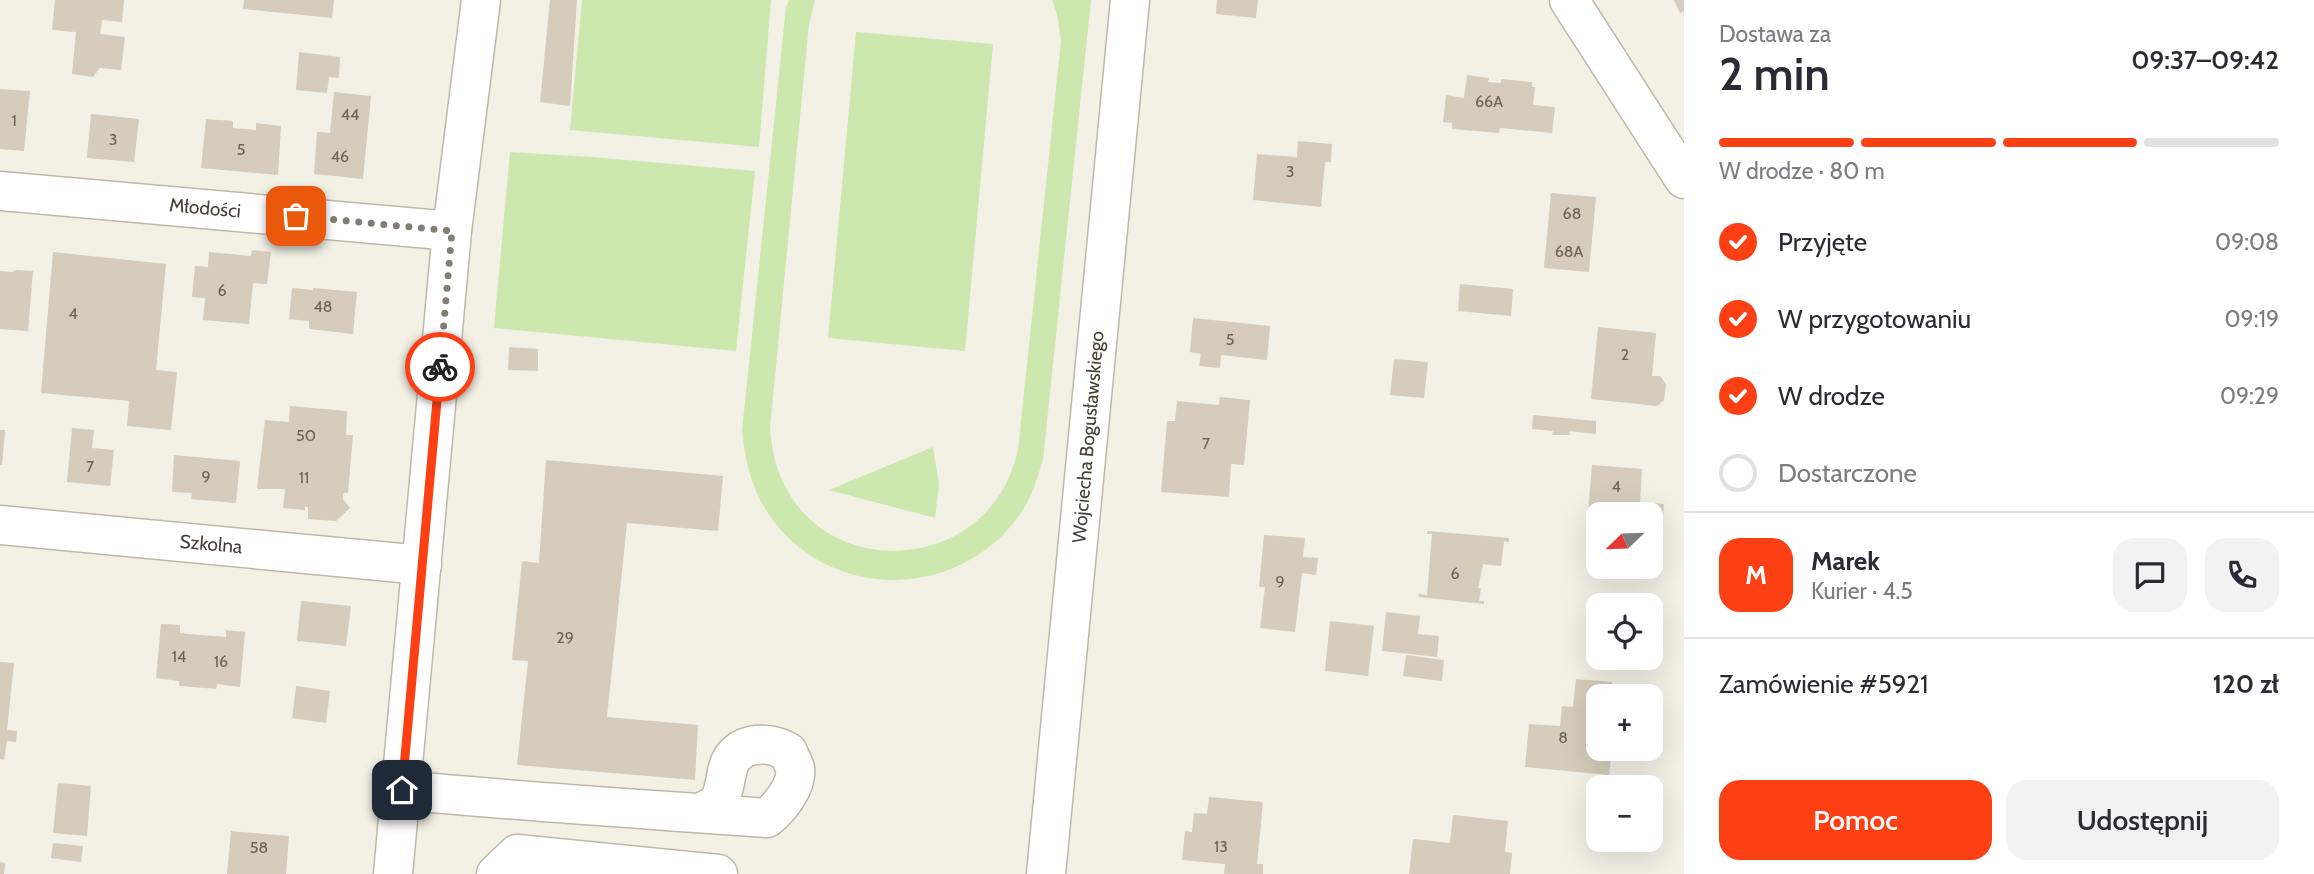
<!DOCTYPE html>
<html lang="pl">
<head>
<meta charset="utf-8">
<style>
  :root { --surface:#fff; --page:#f2f2f3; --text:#2b2b33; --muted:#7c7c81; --line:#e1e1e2; --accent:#fd3f14 }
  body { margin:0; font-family:Cabin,sans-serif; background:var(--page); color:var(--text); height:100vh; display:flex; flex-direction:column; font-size:26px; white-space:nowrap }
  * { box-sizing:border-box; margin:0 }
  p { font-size:23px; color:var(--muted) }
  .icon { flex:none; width:38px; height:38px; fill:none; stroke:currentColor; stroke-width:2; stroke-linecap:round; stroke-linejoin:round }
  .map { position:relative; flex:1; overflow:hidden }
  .side { display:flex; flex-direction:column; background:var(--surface); width:630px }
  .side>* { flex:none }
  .needle { width:46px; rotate:247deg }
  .tools { position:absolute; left:1586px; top:502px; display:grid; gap:14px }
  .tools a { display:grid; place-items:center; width:77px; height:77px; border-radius:14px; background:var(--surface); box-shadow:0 7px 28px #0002; font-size:35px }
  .pin { position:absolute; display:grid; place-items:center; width:60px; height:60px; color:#fff; margin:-30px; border-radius:14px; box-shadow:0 4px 10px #0006 }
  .courier { position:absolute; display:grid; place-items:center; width:70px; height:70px; margin:-35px; border:5px solid #fd3f14; border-radius:50%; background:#fff; color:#222; box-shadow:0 2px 9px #0007 }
  .overview em { font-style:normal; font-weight:600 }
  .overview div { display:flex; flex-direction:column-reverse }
  .overview { display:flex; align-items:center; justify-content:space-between; height:119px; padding:0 35px }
  h1 { font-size:46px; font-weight:600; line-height:52px }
  .bar { display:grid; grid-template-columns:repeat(4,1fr); gap:10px 7px; align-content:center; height:84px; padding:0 35px }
  .bar i { height:9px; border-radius:5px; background:var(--line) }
  .bar .current { background:var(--accent) }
  .bar p { grid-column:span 4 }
  .line { display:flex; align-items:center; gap:18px; padding:0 35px; border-top:2px solid var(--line) }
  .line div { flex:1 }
  .round { display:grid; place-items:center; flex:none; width:74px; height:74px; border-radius:21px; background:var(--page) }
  ol { padding:0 35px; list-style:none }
  li { display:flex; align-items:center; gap:21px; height:77px }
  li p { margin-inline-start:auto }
  li .icon { padding:7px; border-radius:50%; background:var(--accent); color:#fff; stroke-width:4 }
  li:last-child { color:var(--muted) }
  li i { width:38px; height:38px; border:4px solid var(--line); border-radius:50% }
  .primary-button { display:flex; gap:14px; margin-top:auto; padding:14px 35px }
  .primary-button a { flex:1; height:80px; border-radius:21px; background:var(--accent); color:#fff; font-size:28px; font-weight:600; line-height:80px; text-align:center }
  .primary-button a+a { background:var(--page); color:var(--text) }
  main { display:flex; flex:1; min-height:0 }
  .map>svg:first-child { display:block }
  .green { fill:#cce8ae }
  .building { fill:#d5ccbb }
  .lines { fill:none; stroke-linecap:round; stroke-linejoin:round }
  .minor-casing { stroke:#bfb8a9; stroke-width:41 }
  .minor { stroke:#fff; stroke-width:38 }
  .done { stroke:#837e73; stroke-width:7; stroke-dasharray:0 12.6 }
  .route { stroke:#fd3f14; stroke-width:9 }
  .labels { text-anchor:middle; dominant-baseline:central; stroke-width:7; stroke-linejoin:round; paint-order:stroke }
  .number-label { font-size:16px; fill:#6a6356 }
  .street-label { font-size:19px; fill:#464035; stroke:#fff }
</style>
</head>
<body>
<main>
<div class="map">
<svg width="1684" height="874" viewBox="0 0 1684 874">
  <rect width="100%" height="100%" fill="#f3f0e6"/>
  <g class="green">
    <path d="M 582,0 L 771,0 L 759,147 L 570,130 Z"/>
    <path d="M 789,0 L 815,0 L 809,24 L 770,428 C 772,453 777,476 792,498 C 840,571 954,567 1000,494 C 1009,481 1014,465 1018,450 L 1061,41 L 1057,14 L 1052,0 L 1091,0 L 1043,460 C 1037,479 1032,497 1020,514 C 958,604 821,602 764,507 C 750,483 745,458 742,431 L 786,7 Z"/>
    <path d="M 856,32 L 993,44 L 965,351 L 828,338 Z"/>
    <path d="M 510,152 L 591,157 L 755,171 L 736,351 L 494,328 Z"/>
    <path d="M 933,447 L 939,484 L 935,518 L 829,490 Z"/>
  </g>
  <g class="building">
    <path d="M 55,0 L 124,0 L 122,22 L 102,20 L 100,34 L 125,37 L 121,70 L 100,68 L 93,77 L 72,74 L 76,32 L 52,30 Z"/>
    <path d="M 244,0 L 334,0 L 332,18 L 243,9 Z"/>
    <path d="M 550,0 L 577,0 L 570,106 L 540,102 Z"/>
    <path d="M 1217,0 L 1258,0 L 1256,18 L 1216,14 Z"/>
    <path d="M 1674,0 L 1684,0 L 1684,11 L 1680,13 Z"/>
    <path d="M 299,52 L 340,57 L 339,78 L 329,77 L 327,93 L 296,90 Z"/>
    <path d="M 1467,75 L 1489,78 L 1488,82 L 1501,83 L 1501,79 L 1532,82 L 1532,87 L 1535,87 L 1533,105 L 1555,107 L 1552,133 L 1500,128 L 1499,133 L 1452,129 L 1452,123 L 1443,122 L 1446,95 L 1464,98 Z"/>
    <path d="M 0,89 L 30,91 L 24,151 L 0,149 Z"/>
    <path d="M 334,92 L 371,96 L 363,179 L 314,174 L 317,132 L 330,133 Z"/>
    <path d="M 91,114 L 139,119 L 134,162 L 87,158 Z"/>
    <path d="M 206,119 L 233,121 L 233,128 L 256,130 L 256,123 L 281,126 L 278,175 L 201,168 Z"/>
    <path d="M 1298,141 L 1332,144 L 1331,162 L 1325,162 L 1321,207 L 1253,200 L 1257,154 L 1297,157 Z"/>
    <path d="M 1551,193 L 1596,197 L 1589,272 L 1544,268 Z"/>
    <path d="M 252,250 L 271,252 L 267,284 L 253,283 L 249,324 L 203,320 L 205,298 L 192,297 L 195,266 L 208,267 L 209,252 L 251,256 Z"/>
    <path d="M 53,252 L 166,264 L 156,370 L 177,372 L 171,430 L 127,426 L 129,401 L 41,393 Z"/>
    <path d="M 14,270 L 33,271 L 28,331 L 0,329 L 0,271 L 13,272 Z"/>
    <path d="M 1460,284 L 1513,289 L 1511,316 L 1458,311 Z"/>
    <path d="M 292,288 L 313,290 L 313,288 L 357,292 L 353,334 L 309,329 L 309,321 L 289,319 Z"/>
    <path d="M 1193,318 L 1270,326 L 1267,360 L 1221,355 L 1220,368 L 1199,366 L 1201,354 L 1190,352 Z"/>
    <path d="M 1598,327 L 1656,333 L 1652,376 L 1660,376 L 1666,384 L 1664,400 L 1657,406 L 1591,399 Z"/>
    <path d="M 509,347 L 538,349 L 538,371 L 508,370 Z"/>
    <path d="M 1394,359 L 1428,362 L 1424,398 L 1390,395 Z"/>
    <path d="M 1220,397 L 1250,400 L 1244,465 L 1231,464 L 1229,497 L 1161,492 L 1167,421 L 1175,421 L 1177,401 L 1219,405 Z"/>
    <path d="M 290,406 L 347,411 L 346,435 L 353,435 L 348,493 L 343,493 L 343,499 L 350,508 L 336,521 L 308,519 L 308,507 L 305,507 L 305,510 L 283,508 L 285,489 L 257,489 L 265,420 L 289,422 Z"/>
    <path d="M 1533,415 L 1596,421 L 1596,434 L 1569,431 L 1570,435 L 1552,435 L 1553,431 L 1532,429 Z"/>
    <path d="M 72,428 L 94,430 L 92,448 L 114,450 L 110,486 L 67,482 Z"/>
    <path d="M 0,430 L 5,430 L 2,465 L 0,465 Z"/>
    <path d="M 174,455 L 240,461 L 236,503 L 191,499 L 192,493 L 172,492 Z"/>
    <path d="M 546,460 L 723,476 L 718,531 L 627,523 L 607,717 L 698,725 L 695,780 L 517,765 L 528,661 L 512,660 L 522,561 L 539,563 Z"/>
    <path d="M 1592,465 L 1642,469 L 1640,502 L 1664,504 L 1662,531 L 1650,530 L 1650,514 L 1598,514 L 1598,525 L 1587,524 Z"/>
    <path d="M 1427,531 L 1509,538 L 1509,542 L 1504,541 L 1501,566 L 1483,564 L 1478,588 L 1481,588 L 1479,601 L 1484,601 L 1484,604 L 1418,597 L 1419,594 L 1427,595 L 1432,534 L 1427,534 Z"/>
    <path d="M 1264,535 L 1305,538 L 1303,557 L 1318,558 L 1316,575 L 1302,573 L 1295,632 L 1260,628 L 1265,587 L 1259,587 Z"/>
    <path d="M 1598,594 L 1656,600 L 1652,637 L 1650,636 L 1650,606 L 1597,606 Z"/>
    <path d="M 301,601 L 351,606 L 346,646 L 297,641 Z"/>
    <path d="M 1386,612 L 1420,616 L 1418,634 L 1439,636 L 1437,657 L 1382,651 Z"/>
    <path d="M 1596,620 L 1598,620 L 1598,652 L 1593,651 Z"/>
    <path d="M 1330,621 L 1374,626 L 1368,676 L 1325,671 Z"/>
    <path d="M 161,624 L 180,625 L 180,633 L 188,634 L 226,637 L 226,630 L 245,632 L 240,687 L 217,684 L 216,689 L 181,686 L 179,686 L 179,681 L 156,678 Z"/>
    <path d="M 1406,655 L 1444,660 L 1442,681 L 1403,676 Z"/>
    <path d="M 0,662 L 14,663 L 7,730 L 17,731 L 16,742 L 7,741 L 4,760 L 0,759 Z"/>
    <path d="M 1576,679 L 1612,682 L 1610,696 L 1598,696 L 1598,749 L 1612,749 L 1609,775 L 1525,767 L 1529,724 L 1560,726 L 1562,706 L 1573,707 Z"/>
    <path d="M 296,686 L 330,691 L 326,723 L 292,718 Z"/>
    <path d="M 58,783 L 91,786 L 87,836 L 53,833 Z"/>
    <path d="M 1209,797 L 1263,802 L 1257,864 L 1263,864 L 1263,874 L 1224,874 L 1225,864 L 1182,860 L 1185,831 L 1192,832 L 1194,813 L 1207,814 Z"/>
    <path d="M 1453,815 L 1508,821 L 1505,852 L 1512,853 L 1510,874 L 1409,874 L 1413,839 L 1450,843 Z"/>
    <path d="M 231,831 L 289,836 L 286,874 L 227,874 Z"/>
    <path d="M 53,843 L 83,846 L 81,862 L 51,858 Z"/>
    <path d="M 0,862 L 5,863 L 4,874 L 0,874 Z"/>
  </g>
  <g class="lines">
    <g class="minor-casing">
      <g id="minor">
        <path d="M 1569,0 L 1684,179"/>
        <path d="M 0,191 L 452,231"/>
        <path d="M 0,525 L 422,565"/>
        <path d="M 402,790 C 523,802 645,809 767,818 C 779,808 798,786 795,768 C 793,763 790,757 788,752 C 768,740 735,741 728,768 C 725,778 725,791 719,800 C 715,806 707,809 701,813"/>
        <path d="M 393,874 L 452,231 L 481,0"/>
        <path d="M 496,874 L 517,854 L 718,874"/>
        <path d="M 1046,874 L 1130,0"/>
      </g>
    </g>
    <use href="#minor" class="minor"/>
  </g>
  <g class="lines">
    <path class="done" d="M 296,216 L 452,231 L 440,367"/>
    <path class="route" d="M 402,790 L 440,367"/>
  </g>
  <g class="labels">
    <g class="number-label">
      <text x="1489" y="101">66A</text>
      <text x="350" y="114">44</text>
      <text x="14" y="120">1</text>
      <text x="113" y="139">3</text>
      <text x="241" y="149">5</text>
      <text x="340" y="156">46</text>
      <text x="1290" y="171">3</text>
      <text x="1572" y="213">68</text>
      <text x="1569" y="251">68A</text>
      <text x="222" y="290">6</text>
      <text x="323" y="306">48</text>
      <text x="73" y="313">4</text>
      <text x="1230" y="339">5</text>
      <text x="1625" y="354">2</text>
      <text x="306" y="435">50</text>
      <text x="1206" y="443">7</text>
      <text x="90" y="466">7</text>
      <text x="206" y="476">9</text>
      <text x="304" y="477">11</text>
      <text x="1616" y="486">4</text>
      <text x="1455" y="573">6</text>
      <text x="1280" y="581">9</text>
      <text x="565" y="637">29</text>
      <text x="179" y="656">14</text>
      <text x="221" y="661">16</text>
      <text x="1563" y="737">8</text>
      <text x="1221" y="846">13</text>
      <text x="259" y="847">58</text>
    </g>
    <g class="street-label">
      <text transform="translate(205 208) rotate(5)">Młodości</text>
      <text transform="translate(1088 437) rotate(-85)">Wojciecha Bogusławskiego</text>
      <text transform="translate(211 544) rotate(5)">Szkolna</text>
    </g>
  </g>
</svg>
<div class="tools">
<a><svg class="needle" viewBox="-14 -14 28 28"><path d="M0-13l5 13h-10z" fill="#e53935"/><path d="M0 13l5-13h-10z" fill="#7c7c81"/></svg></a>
<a><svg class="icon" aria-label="locate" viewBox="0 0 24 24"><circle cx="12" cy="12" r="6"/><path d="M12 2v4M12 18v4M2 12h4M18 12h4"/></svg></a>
<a>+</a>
<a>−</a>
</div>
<div class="pin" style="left:296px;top:216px;background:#ea580c"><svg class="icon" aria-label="bag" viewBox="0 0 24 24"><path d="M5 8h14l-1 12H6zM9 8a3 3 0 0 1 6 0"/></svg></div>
<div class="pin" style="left:402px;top:790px;background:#1f2937"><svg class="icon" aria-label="home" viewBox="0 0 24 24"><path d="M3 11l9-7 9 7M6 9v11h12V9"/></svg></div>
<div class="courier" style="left:440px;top:367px"><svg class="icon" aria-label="bike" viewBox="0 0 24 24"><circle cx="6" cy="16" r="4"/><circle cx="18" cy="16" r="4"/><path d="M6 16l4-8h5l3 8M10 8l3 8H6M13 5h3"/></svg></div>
</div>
<section class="side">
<div class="overview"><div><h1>2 min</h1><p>Dostawa za</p></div><em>09:37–09:42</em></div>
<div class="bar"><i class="current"></i><i class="current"></i><i class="current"></i><i></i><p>W drodze · 80 m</p></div>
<ol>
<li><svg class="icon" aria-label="check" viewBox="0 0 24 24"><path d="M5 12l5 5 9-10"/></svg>Przyjęte<p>09:08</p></li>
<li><svg class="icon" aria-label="check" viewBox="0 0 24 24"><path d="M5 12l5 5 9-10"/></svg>W przygotowaniu<p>09:19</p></li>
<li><svg class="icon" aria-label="check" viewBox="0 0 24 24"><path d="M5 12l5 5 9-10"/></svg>W drodze<p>09:29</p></li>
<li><i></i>Dostarczone</li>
</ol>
<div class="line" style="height:126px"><b class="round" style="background:var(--accent);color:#fff">M</b><div><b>Marek</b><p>Kurier · 4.5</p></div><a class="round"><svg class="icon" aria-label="chat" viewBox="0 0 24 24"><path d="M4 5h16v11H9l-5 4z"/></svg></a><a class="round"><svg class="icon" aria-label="phone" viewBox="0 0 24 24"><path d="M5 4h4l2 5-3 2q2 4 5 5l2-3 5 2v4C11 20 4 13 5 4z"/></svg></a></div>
<div class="line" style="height:91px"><div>Zamówienie #5921</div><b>120 zł</b></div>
<div class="primary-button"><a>Pomoc</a><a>Udostępnij</a></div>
</section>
</main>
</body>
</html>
